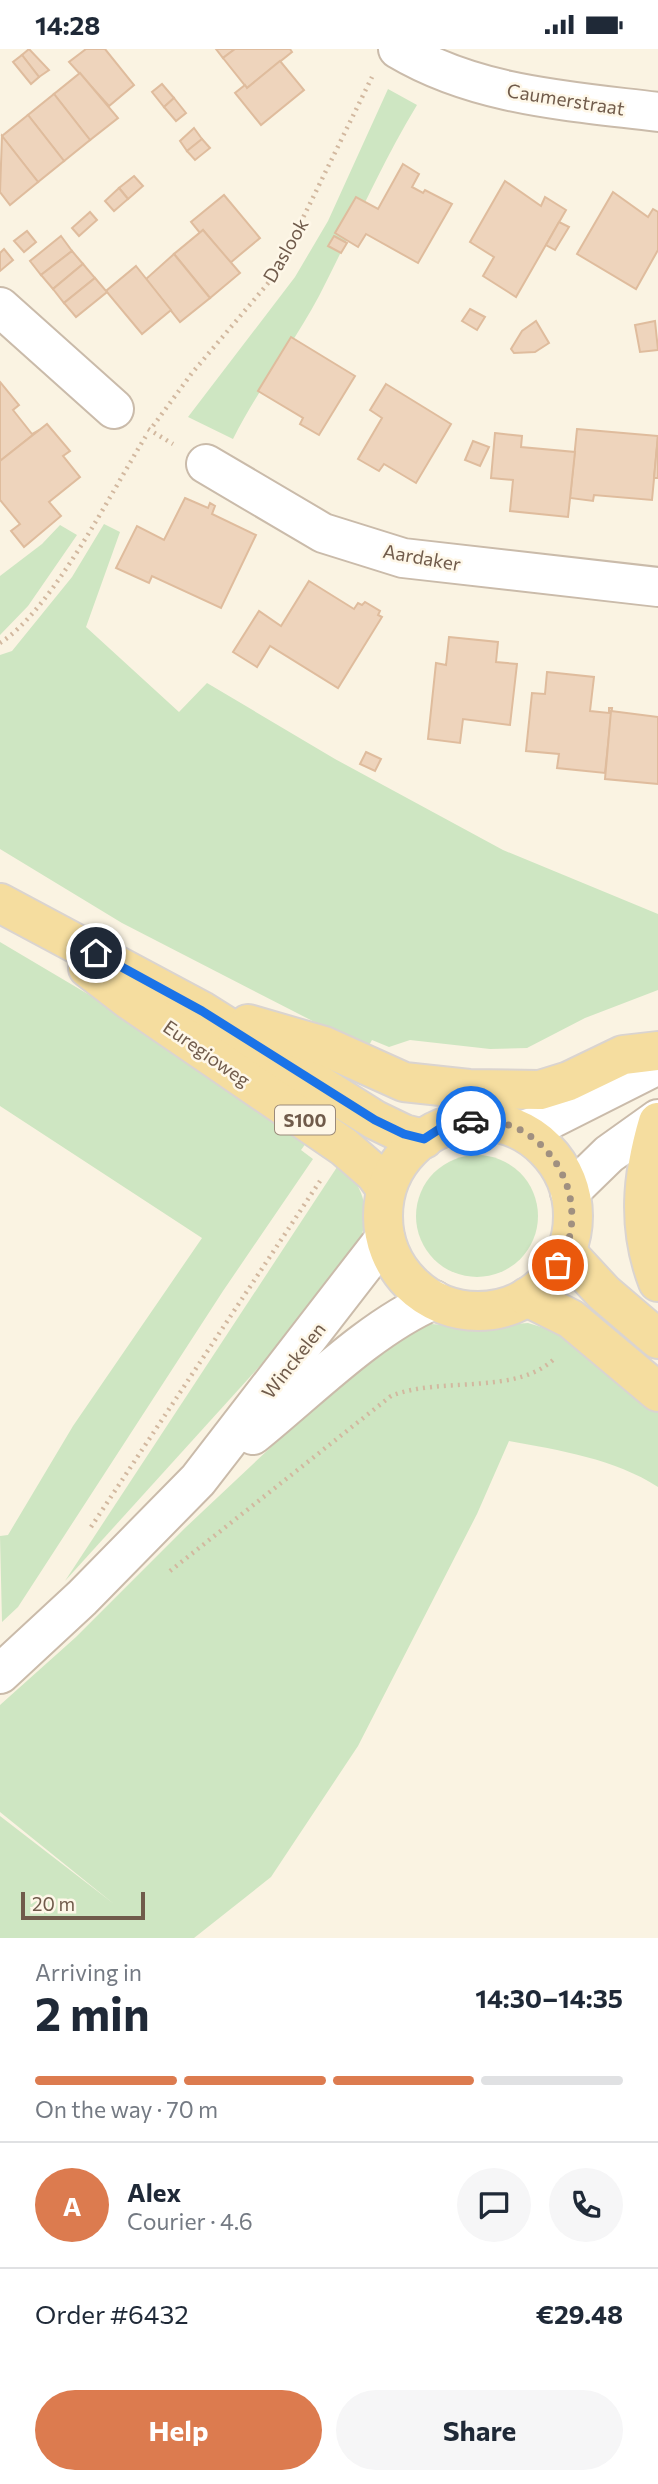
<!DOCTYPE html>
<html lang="en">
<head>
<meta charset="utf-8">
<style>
  :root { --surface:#fff; --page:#f6f6f7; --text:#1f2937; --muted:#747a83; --line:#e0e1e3; --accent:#dc7b4f }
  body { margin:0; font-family:Commissioner,sans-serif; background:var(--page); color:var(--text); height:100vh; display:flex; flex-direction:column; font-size:26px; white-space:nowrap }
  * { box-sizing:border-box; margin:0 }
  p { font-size:23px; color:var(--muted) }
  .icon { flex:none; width:38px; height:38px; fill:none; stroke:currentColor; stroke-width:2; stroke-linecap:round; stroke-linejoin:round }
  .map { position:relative; height:1889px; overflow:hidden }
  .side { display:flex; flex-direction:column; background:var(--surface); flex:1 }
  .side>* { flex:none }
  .scale { position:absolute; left:21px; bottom:18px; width:124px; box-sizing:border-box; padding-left:7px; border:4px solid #705b4b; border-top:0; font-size:19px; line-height:24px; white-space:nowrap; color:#705b4b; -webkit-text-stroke:5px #fef7e8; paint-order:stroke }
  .pin { position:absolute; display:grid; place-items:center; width:60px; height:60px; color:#fff; margin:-30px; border:4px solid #fff; border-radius:50%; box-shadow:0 2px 7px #0007 }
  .courier { position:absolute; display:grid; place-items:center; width:70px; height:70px; margin:-35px; border:5px solid #1a73e8; border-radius:50%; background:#fff; color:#222; box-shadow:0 2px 9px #0007 }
  .summary em { font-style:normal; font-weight:700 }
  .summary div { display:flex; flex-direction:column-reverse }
  .summary { display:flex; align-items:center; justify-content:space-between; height:119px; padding:0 35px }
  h1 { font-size:46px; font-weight:700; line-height:52px }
  .bar { display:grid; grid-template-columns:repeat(4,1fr); gap:10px 7px; align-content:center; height:84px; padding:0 35px }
  .bar i { height:9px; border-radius:5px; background:var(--line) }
  .bar .current { background:var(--accent) }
  .bar p { grid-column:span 4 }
  .line { display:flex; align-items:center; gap:18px; padding:0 35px; border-top:2px solid var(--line) }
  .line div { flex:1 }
  .round { display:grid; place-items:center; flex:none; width:74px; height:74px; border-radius:37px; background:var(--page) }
  .primary-button { display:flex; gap:14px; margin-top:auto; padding:14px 35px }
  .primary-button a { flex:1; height:80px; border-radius:42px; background:var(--accent); color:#fff; font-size:28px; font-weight:700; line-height:80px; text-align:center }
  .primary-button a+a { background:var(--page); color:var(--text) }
  .status { display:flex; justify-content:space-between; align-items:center; height:49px; padding:0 35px; background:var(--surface); direction:ltr }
  .status svg { height:19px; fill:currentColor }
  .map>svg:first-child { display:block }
  .green { fill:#cee6c2 }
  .building { fill:#eed4bc; stroke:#dfbc9d; stroke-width:2 }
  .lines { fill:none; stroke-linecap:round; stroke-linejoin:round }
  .minor-casing { stroke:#cabbaa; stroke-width:42 }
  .major-casing { stroke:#dad4d0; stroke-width:42 }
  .path { stroke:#d2b89f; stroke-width:4.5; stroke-dasharray:2 5; stroke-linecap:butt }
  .minor { stroke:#fff; stroke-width:38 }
  .major { stroke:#f5dd9f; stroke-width:38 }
  .done { stroke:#a09080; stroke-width:7; stroke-dasharray:0 12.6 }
  .route { stroke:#1a73e8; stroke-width:9 }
  .labels { text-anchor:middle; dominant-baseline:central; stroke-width:5; stroke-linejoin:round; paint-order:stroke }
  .shield { fill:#fef7e8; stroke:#9b8a7a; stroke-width:2 }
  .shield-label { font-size:18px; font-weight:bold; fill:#705b4b }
  .street-label { font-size:19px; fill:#705b4b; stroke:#fef7e8 }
</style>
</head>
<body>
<div class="status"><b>14:28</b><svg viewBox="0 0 49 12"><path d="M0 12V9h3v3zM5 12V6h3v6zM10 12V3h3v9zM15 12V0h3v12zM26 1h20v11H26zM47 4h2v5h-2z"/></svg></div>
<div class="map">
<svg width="658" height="1889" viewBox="0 0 658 1889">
  <rect width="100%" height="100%" fill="#faf3e2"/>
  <g class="green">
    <path d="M 388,40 L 417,56 C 380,117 352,183 319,247 C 293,296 258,340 233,390 L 188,368 L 295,228 L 328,172 Z"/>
    <path d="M 104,475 L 120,483 L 86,578 L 179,663 L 207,634 L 335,710 L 503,801 L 658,865 L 658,941 L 585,969 L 527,999 L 490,1000 L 410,991 L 389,998 L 372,991 L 367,1000 L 122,874 L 0,800 L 0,606 L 12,602 L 72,528 Z"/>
    <path d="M 60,476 L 77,486 L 28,557 L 0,586 L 0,527 L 42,495 Z"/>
    <path d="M 0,893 L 157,986 L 309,1090 L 301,1101 L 313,1110 L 223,1242 L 18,1558 L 2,1573 L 0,1487 L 8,1486 L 73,1377 L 202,1189 L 0,1057 Z"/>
    <circle cx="477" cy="1167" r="61"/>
    <path d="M 341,1112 C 381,1161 366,1186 336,1233 L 65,1532 Z"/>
    <path d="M 528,1274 L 564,1285 L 658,1360 L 658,1438 C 615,1410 559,1401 509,1392 L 477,1465 L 358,1697 L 271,1828 L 194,1889 L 0,1889 L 0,1767 L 114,1855 L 0,1763 L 0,1656 L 76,1588 L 185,1479 L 286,1384 L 390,1291 L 431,1275 L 471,1278 Z"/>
  </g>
  <g class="building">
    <path d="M 29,0 L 49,21 L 39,28 L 22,6 Z"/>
    <path d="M 86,0 L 105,0 L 134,36 L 109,57 L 69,13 Z"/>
    <path d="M 216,0 L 235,0 L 223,9 Z"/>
    <path d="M 235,0 L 290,0 L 292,3 L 247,39 L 223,9 Z"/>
    <path d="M 22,6 L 39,28 L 31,35 L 13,13 Z"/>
    <path d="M 280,12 L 304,41 L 261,76 L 235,44 L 245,36 L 247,39 Z"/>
    <path d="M 80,24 L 118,69 L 90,91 L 54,45 Z"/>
    <path d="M 162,35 L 174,49 L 164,58 L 152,43 Z"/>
    <path d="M 54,45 L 90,91 L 64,112 L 28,66 Z"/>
    <path d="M 174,49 L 186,64 L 176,72 L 164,58 Z"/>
    <path d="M 28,66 L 64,112 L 38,133 L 2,87 Z"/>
    <path d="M 194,79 L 202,90 L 187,102 L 180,92 Z"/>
    <path d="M 2,87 L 38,133 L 10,156 L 0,143 Z"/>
    <path d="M 202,90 L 210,99 L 195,111 L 187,102 Z"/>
    <path d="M 403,115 L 419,125 L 412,138 L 423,144 L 425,141 L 452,155 L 418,214 L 366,185 L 358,198 L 335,184 L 356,148 L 378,160 Z"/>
    <path d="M 134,127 L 143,137 L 128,150 L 119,139 Z"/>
    <path d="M 505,132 L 541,157 L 545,148 L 566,161 L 516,248 L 483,227 L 494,208 L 470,193 Z"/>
    <path d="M 119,139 L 128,150 L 114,162 L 105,152 Z"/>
    <path d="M 613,143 L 648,168 L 653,160 L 658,163 L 658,201 L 636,240 L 577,205 Z"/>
    <path d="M 224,146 L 260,189 L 230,214 L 203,181 L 200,184 L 191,173 Z"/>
    <path d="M 90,163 L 97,171 L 79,187 L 72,179 Z"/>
    <path d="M 559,173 L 569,178 L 555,201 L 546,196 Z"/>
    <path d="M 203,181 L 240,224 L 210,249 L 174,205 Z"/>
    <path d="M 27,182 L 36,193 L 24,203 L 14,192 Z"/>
    <path d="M 61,187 L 72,202 L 41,226 L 30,212 Z"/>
    <path d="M 334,187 L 347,194 L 341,204 L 328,197 Z"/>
    <path d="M 4,200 L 13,211 L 0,222 L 0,204 Z"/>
    <path d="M 72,202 L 83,215 L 53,240 L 41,226 Z"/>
    <path d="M 174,205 L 210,249 L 180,273 L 146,230 Z"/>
    <path d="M 83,215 L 95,229 L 64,254 L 53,240 Z"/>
    <path d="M 136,217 L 171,261 L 142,285 L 106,242 Z"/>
    <path d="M 95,229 L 107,243 L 76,268 L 64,254 Z"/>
    <path d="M 470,260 L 485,268 L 477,281 L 462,272 Z"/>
    <path d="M 536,272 L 549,294 L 535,303 L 514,304 L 511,300 L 522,282 Z"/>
    <path d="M 655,272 L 658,301 L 640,303 L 635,276 Z"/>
    <path d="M 291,288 L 355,327 L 319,386 L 300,375 L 303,369 L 258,342 Z"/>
    <path d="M 0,333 L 19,356 L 13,361 L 32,385 L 39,381 L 0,412 Z"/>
    <path d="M 386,335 L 451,375 L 416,434 L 384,415 L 379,422 L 358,410 L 382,369 L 370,361 Z"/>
    <path d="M 47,375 L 70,402 L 63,407 L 80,428 L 49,453 L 61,467 L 24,498 L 11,482 L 20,475 L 0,451 L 0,412 Z"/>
    <path d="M 577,380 L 658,387 L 652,451 L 594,446 L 593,452 L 570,449 Z"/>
    <path d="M 495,384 L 522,387 L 521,398 L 575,403 L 568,468 L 510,462 L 513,431 L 491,429 Z"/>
    <path d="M 658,386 L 658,429 L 654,429 Z"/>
    <path d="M 473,392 L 489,398 L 480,417 L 465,411 Z"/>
    <path d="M 185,449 L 208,459 L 210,454 L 215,457 L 212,465 L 256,486 L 221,559 L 152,527 L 149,534 L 116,519 L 137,477 L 164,491 Z"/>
    <path d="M 309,532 L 354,560 L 358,554 L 362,556 L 365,553 L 380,562 L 378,566 L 382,568 L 338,639 L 270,597 L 257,618 L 233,603 L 259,562 L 281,577 Z"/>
    <path d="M 449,588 L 498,593 L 496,613 L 517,615 L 510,676 L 463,670 L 460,694 L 428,690 L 436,614 L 446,616 Z"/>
    <path d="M 547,623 L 594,628 L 590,662 L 609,664 L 609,659 L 612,659 L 605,724 L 557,719 L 559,705 L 526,702 L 532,644 L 545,645 Z"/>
    <path d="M 611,662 L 658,668 L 658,735 L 605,730 Z"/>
    <path d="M 366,703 L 381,710 L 375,722 L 360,715 Z"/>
  </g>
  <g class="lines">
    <g class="minor-casing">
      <g id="minor">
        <path d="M 398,0 C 477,47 569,52 658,63"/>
        <path d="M 0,258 L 114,360"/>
        <path d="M 206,415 L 323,484 L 403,509 L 658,538"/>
        <path d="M 523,1081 L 541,1075 L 658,1016"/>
        <path d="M 570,1143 L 609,1105 L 658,1070"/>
        <path d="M 253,1386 C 309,1341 369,1279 434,1251"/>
        <path d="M 0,1625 L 82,1549 L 198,1431 L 385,1189"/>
      </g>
    </g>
    <g class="major-casing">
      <g id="major">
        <path d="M 0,854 L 202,962 L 375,1071 L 404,1085 L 424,1090"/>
        <path d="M 88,919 L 128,950 L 344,1098 L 375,1125 L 386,1140"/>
        <path d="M 248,975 L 324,997 L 404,1033 L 469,1040 L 540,1041 L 569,1032 L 623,1006 L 658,1002"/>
        <circle cx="478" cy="1167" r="95"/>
        <path d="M 658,1073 C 642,1127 637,1179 658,1233"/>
        <path d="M 566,1203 L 604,1244 L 658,1290"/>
        <path d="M 527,1248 L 571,1270 L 658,1343"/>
      </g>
    </g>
    <g class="path">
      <path d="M 153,377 L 192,324 L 275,226 L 372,28"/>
      <path d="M 148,380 L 173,395"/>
      <path d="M 0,594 C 53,560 111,443 146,387"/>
      <path d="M 91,1478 L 322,1129"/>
      <path d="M 170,1522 L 391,1347 C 440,1327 517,1347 555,1309"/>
    </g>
    <use href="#minor" class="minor"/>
    <use href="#major" class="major"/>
  </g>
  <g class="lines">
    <path class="done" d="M 471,1072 C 488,1072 509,1073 524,1083 C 570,1111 586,1170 558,1216"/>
    <path class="route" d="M 96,904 L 202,962 L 375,1071 L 404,1085 L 424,1090 L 444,1077 L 471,1072"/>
  </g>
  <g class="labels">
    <rect class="shield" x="275" y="1056.5" width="60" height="29" rx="5"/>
    <g class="shield-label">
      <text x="305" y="1071">S100</text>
    </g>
    <g class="street-label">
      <text transform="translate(566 50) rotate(9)">Caumerstraat</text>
      <text transform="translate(285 201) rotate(-60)">Daslook</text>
      <text transform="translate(422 508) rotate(10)">Aardaker</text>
      <text transform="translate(207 1004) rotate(35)">Euregioweg</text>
      <text transform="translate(293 1311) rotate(-52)">Winckelen</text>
    </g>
  </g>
</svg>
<div class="scale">20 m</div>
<div class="pin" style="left:558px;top:1216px;background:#ea580c"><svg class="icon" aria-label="bag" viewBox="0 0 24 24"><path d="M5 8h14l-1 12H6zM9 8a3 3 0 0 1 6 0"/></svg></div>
<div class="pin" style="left:96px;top:904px;background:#1f2937"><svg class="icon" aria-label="home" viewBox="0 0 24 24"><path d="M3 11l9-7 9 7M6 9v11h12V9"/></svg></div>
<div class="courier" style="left:471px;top:1072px"><svg class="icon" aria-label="car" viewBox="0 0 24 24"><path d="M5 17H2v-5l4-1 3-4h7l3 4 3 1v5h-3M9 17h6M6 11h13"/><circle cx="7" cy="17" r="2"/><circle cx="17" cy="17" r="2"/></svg></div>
</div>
<section class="side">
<div class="summary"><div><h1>2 min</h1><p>Arriving in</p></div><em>14:30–14:35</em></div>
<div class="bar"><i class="current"></i><i class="current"></i><i class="current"></i><i></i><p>On the way · 70 m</p></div>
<div class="line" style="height:126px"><b class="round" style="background:var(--accent);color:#fff">A</b><div><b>Alex</b><p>Courier · 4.6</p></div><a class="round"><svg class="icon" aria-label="chat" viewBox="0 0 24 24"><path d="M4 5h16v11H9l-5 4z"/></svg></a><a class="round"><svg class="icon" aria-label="phone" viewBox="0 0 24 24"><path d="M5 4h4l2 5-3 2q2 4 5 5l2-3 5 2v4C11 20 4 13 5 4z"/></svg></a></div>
<div class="line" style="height:91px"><div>Order #6432</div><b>€29.48</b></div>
<div class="primary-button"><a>Help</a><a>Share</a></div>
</section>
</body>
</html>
